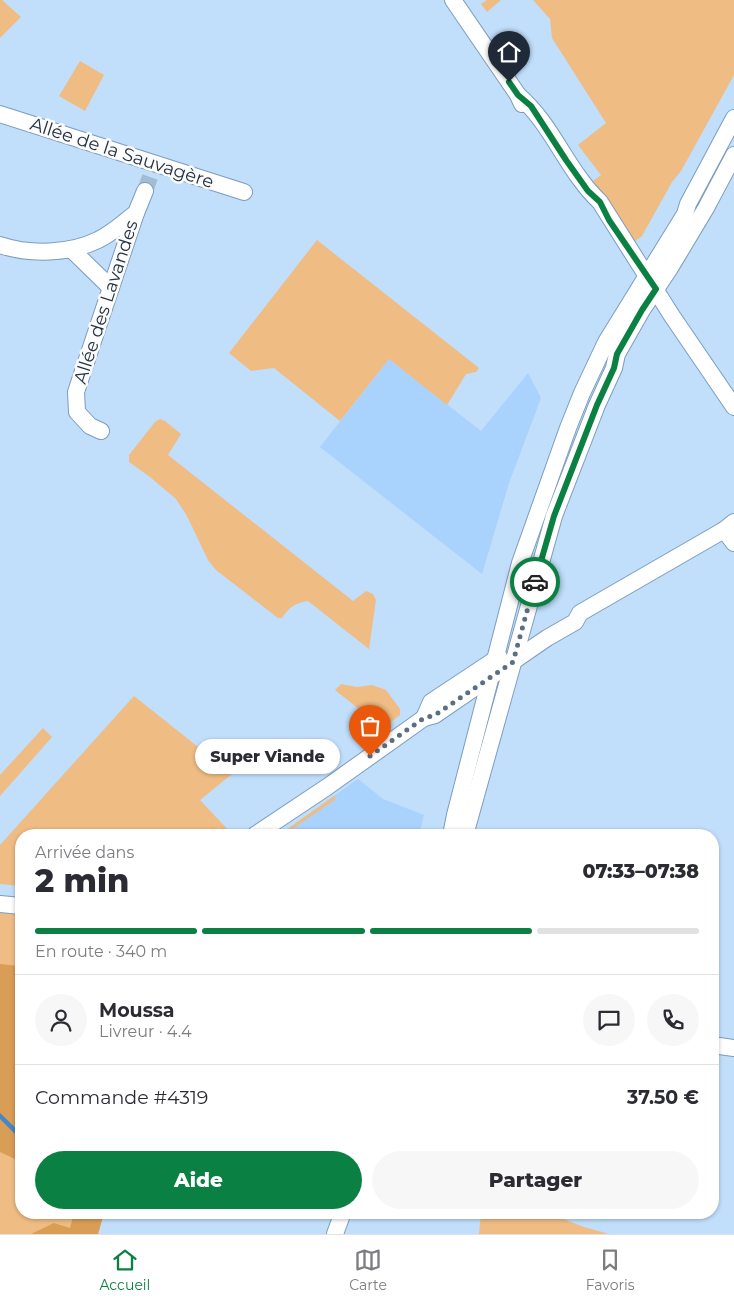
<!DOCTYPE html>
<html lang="fr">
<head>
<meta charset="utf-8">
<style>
  :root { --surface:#fff; --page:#f7f7f7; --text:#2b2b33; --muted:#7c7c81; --line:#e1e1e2; --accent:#0b8043 }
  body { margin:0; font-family:Montserrat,sans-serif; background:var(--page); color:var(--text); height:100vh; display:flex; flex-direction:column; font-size:19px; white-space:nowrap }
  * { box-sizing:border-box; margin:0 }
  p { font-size:16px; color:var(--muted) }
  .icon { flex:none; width:28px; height:28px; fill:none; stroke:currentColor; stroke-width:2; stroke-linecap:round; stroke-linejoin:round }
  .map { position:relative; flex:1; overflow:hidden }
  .sheet { position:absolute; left:15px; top:829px; width:704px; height:390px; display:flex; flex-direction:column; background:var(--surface); border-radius:20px; box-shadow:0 1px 4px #0004 }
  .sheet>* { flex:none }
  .pin { position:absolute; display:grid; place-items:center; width:42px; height:42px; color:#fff; margin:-51px -21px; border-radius:50% 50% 50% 0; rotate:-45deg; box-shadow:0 0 5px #0007 }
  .pin .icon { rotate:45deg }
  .courier { position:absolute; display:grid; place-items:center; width:50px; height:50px; margin:-25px; border:4px solid #0b8043; border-radius:50%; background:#fff; color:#222; box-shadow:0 1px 6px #0007 }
  .bubble { position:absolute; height:35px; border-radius:18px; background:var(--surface); box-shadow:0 1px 4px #0004; font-size:16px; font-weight:800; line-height:35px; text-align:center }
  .head em { font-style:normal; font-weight:800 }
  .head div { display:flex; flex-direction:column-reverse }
  .head { display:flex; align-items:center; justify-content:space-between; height:85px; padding:0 20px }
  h1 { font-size:32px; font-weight:800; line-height:38px }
  .bar { display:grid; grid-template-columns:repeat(4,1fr); gap:8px 5px; align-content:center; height:60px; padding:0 20px }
  .bar i { height:6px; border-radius:4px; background:var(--line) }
  .bar .active { background:var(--accent) }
  .bar p { grid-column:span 4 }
  .line { display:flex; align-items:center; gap:12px; padding:0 20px; border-top:1px solid var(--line) }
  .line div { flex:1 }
  .round { display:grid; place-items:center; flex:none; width:52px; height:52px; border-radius:26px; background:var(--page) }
  .cta { display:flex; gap:10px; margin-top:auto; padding:10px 20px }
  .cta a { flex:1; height:58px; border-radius:30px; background:var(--accent); color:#fff; font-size:20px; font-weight:800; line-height:58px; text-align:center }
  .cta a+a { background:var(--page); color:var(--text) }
  .menu { display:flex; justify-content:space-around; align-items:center; height:70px; border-top:1px solid var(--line); background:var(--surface); font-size:14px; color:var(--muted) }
  .menu a { display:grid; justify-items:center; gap:2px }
  .menu .active { color:var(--accent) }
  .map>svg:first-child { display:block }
  .built { fill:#a9d2fc }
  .green { fill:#efbc84 }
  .forest { fill:#d99d56 }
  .water { fill:#4787c3 }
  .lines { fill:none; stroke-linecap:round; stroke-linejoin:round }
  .minor-tunnel { stroke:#a2bcd6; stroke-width:16; stroke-dasharray:16 8; stroke-linecap:butt }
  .minor-casing { stroke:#7b9dbf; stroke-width:18 }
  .minor { stroke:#fff; stroke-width:16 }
  .done { stroke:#5c6f82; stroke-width:5; stroke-dasharray:0 9 }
  .route { stroke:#0b8043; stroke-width:6 }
  .labels { text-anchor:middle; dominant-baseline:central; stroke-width:5; stroke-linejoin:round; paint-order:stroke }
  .street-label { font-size:18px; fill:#253341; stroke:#fbfbfb }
</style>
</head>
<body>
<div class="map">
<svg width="734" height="1234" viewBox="0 0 734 1234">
  <rect width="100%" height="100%" fill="#c1defb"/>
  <g class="built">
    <path d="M 389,359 L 481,431 L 528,373 L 541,398 L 509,483 L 482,574 L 320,447 Z"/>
    <path d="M 358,779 L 383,799 L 424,815 L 419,835 L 279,835 Z"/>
  </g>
  <g class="green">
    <path d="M 0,0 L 2,0 L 21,17 L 0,38 Z"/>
    <path d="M 487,0 L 501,0 L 487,12 L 481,4 Z"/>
    <path d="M 533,0 L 734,0 L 734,75 L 681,171 L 672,182 L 642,236 L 634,242 L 593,181 L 601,175 L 578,145 L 606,123 L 552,38 L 550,19 Z"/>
    <path d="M 80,61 L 104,75 L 85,111 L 59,96 Z"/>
    <path d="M 317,240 L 479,368 L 476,372 L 466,374 L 447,405 L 389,359 L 340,421 L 274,368 L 251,371 L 229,353 Z"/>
    <path d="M 160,419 L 165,421 L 181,434 L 168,455 L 353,601 L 366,591 L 373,594 L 376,600 L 369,649 L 308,601 C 295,603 289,607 282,618 L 278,618 L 216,570 L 208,560 L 187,516 L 176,499 L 150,477 L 129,462 L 129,455 L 155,422 Z"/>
    <path d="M 341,684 L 357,687 L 372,685 L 386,690 L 400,709 L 400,715 L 383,728 L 335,690 Z"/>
    <path d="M 134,696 L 232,774 L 200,800 L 231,833 L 229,835 L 21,835 L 21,886 L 0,884 L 0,845 Z"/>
    <path d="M 43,728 L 52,737 L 0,796 L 0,775 Z"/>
    <path d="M 334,796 L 336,799 L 284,835 L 279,835 Z"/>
    <path d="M 0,913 L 21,914 L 21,1212 L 104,1213 L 98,1234 L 0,1234 Z"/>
    <path d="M 481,1212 L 548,1213 L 584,1227 L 609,1234 L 479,1234 Z"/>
  </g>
  <g class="forest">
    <path d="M 0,964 L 18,966 L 21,972 L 21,1162 L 0,1152 Z"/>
    <path d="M 74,1213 L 104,1213 L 98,1234 L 31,1234 L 54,1223 L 70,1228 Z"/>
  </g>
  <path class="water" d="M 0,1113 L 21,1133 L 21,1140 L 0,1119 Z"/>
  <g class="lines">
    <path class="minor-tunnel" d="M 145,191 L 150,177"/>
    <g class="minor-casing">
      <g id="minor">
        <path d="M 453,0 L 518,95 L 522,104"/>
        <path d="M 518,95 C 553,125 567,171 600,202 L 672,316 L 734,407"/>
        <path d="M 0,114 L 244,192"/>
        <path d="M 0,245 C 30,255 70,254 98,240 C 111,234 124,222 136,213"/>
        <path d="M 71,249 L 111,288"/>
        <path d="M 101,431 L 90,426 L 77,412 L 76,392 L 136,213 L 145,191"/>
        <path d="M 724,530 L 734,543"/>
        <path d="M 424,718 L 431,702 L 499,657"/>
        <path d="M 255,835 L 327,787 L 424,718 L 435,715 L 547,638 L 575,622 L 580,613 L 724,530 L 734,522"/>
        <path d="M 451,835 L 455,815 L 520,563 L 568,428 L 582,393 L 606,342 L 685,214 L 688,204 L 734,118"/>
        <path d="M 465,835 L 554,516 L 597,405 L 614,368 L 617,354 L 642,310 L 670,268 L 706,208 L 734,155"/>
        <path d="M 0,904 L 21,906"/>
        <path d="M 712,1045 L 734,1048"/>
        <path d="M 335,1234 L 343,1212"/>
      </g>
    </g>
    <use href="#minor" class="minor"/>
  </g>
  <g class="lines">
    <path class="done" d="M 370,756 L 424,718 L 435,715 L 513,662 L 535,582"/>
    <path class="route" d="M 509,82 L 518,95 L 531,106 L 566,160 L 588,191 L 600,202 L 609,220 L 656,289 L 642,310 L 617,354 L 614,368 L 597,405 L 554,516 L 535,582"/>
  </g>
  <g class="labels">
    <g class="street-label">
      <text transform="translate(122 153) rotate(18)">Allée de la Sauvagère</text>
      <text transform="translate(106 302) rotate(-72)">Allée des Lavandes</text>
    </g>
  </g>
</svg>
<div class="pin" style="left:370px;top:756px;background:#ea580c"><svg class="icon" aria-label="bag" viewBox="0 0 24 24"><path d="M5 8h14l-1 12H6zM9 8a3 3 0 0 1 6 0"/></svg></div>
<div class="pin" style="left:509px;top:82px;background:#1f2937"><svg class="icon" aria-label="home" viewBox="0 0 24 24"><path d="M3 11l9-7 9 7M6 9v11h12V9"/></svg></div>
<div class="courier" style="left:535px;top:582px"><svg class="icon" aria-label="car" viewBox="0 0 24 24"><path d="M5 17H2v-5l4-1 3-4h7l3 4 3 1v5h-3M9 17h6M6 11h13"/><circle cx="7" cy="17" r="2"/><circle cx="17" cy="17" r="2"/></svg></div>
<div class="bubble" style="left:195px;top:739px;width:145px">Super Viande</div>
<section class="sheet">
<div class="head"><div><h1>2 min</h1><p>Arrivée dans</p></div><em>07:33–07:38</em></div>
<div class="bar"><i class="active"></i><i class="active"></i><i class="active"></i><i></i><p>En route · 340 m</p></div>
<div class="line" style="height:90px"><a class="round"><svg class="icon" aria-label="person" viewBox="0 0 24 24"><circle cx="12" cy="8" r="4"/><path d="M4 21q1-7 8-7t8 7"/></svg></a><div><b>Moussa</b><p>Livreur · 4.4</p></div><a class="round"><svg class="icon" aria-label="chat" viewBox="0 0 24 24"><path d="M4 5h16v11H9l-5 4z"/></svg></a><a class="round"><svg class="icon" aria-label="phone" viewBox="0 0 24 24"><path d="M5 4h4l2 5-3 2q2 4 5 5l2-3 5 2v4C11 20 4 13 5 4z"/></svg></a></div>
<div class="line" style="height:65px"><div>Commande #4319</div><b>37.50 €</b></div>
<div class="cta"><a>Aide</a><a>Partager</a></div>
</section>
</div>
<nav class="menu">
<a class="active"><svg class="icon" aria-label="home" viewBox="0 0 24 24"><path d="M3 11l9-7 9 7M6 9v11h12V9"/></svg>Accueil</a>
<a><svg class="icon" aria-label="map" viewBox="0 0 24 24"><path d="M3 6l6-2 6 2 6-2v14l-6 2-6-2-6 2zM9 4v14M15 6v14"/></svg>Carte</a>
<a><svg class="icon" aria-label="saved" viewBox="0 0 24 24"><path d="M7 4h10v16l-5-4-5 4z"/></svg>Favoris</a>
</nav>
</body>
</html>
